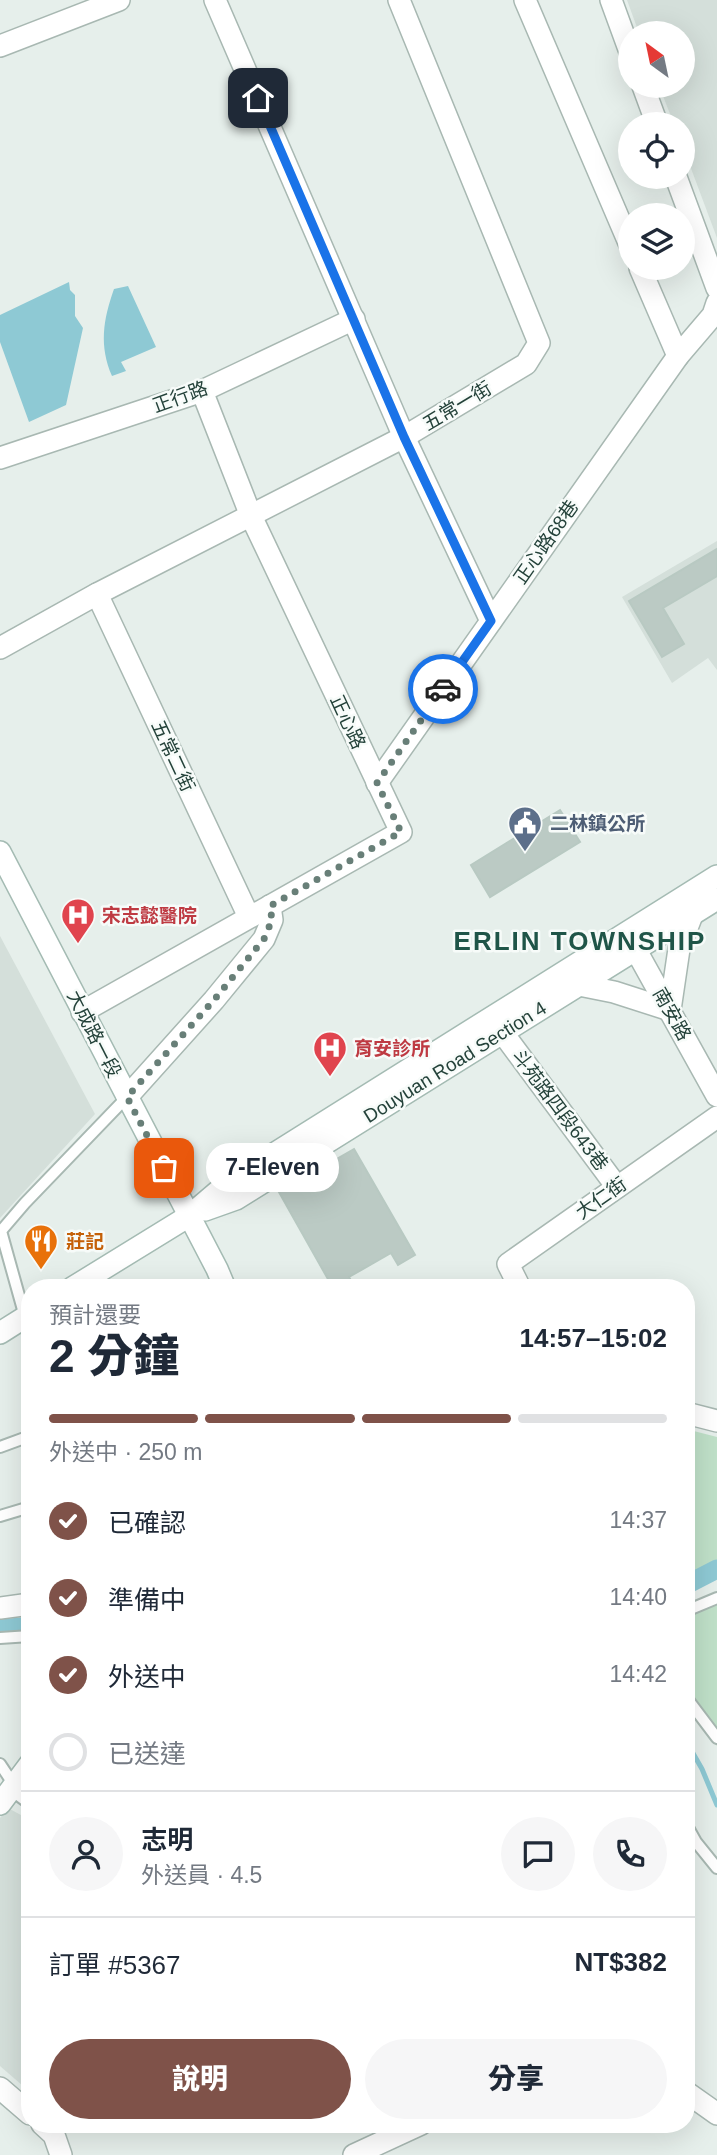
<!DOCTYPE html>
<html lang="zh-TW">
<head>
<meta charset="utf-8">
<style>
  :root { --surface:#fff; --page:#f6f6f7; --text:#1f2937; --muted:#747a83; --line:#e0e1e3; --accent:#7f5249 }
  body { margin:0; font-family:Arial,"Noto Sans TC",sans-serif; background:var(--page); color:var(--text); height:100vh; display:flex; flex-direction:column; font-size:26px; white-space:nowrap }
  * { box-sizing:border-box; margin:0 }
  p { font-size:23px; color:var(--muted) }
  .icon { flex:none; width:38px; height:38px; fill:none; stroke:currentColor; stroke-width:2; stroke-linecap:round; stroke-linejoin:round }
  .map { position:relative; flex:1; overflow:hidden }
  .side { position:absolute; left:21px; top:1279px; width:674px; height:854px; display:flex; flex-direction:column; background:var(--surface); border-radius:28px; box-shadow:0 7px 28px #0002 }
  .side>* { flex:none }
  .needle { width:46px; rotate:327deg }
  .buttons { position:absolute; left:618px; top:21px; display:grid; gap:14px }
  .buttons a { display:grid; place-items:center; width:77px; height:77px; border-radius:50%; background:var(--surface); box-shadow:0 7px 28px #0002; font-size:35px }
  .pin { position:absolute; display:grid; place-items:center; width:60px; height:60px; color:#fff; margin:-30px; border-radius:14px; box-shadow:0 4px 10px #0006 }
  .courier { position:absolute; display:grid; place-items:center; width:70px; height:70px; margin:-35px; border:5px solid #1a73e8; border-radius:50%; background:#fff; color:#222; box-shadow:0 2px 9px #0007 }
  .bubble { position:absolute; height:49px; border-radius:24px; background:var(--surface); box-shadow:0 7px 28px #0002; font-size:23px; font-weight:800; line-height:49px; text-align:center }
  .overview em { font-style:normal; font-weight:800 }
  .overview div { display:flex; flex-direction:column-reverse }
  .overview { display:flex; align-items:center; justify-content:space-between; height:119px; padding:0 28px }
  h1 { font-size:46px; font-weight:800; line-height:52px }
  .bar { display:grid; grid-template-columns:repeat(4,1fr); gap:10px 7px; align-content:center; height:84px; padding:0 28px }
  .bar i { height:9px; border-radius:5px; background:var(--line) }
  .bar .selected { background:var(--accent) }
  .bar p { grid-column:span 4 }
  .line { display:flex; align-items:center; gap:18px; padding:0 28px; border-top:2px solid var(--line) }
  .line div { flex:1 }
  .round { display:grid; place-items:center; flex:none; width:74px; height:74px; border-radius:37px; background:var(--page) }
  ol { padding:0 28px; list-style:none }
  li { display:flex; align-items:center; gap:21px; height:77px }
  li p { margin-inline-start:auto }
  li .icon { padding:7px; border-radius:50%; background:var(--accent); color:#fff; stroke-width:4 }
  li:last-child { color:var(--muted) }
  li i { width:38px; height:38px; border:4px solid var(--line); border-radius:50% }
  .cta { display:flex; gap:14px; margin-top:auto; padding:14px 28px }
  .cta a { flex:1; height:80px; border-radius:42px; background:var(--accent); color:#fff; font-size:28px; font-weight:800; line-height:80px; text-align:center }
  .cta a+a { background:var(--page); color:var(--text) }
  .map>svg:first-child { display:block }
  .built { fill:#d4dfda }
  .green { fill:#bfe0c8 }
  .water { fill:#8ec9d4 }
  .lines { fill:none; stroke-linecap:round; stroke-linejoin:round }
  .stream { stroke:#8ec9d4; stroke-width:5 }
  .canal { stroke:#8ec9d4; stroke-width:19 }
  .building { fill:#bbcac4; stroke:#b8c9c2; stroke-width:2 }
  .service-casing { stroke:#a8b8b2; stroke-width:14 }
  .minor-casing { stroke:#a8b8b2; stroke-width:24 }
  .tertiary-casing { stroke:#a8b8b2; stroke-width:24 }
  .secondary-casing { stroke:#a4bbb3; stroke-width:24 }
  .service { stroke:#fff; stroke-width:10 }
  .minor { stroke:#fff; stroke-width:21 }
  .tertiary { stroke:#fff; stroke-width:21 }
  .secondary { stroke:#fff; stroke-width:21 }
  .done { stroke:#687f78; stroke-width:7; stroke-dasharray:0 12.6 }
  .route { stroke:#1a73e8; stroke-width:9 }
  .labels { text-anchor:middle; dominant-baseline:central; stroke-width:5; stroke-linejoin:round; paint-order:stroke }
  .street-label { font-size:19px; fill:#24423a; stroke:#f7fbf9 }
  .service-label { font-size:19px; font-weight:bold; fill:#4e5e75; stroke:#f7fbf9; text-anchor:start }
  .health-label { font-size:19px; font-weight:bold; fill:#be3a42; stroke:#f7fbf9; text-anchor:start }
  .food-label { font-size:19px; font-weight:bold; fill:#c56008; stroke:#f7fbf9; text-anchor:start }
  .district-label { font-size:26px; font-weight:bold; letter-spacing:2px; fill:#1f5548; stroke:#f7fbf9 }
</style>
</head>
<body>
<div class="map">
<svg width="717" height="2155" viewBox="0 0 717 2155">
  <rect width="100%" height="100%" fill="#e6efeb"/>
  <g class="built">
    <path d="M 627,0 L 717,0 L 717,238 L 683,147 L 682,124 L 674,124 L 659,86 L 682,86 L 682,33 L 639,33 Z"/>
    <path d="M 717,541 L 717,670 L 708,658 L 672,683 L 622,597 Z"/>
    <path d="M 0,936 L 95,1114 L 0,1218 Z"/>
    <path d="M 8,1808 L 30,1820 L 30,2092 L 0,2066 L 0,1818 Z"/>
  </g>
  <g class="green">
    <path d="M 686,1429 L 717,1437 L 717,1561 L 686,1576 Z"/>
    <path d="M 717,1591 L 717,1746 L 686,1704 L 686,1608 Z"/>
  </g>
  <g class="water">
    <path d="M 69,282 L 70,290 L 75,295 L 75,316 L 83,328 L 66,405 L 29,422 L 0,342 L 0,315 Z"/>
    <path d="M 128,286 L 156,347 L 121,362 L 126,371 L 112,376 C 99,346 103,320 114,289 Z"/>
  </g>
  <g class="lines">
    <path class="stream" d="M 686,1741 L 702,1769 L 717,1805"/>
    <g class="canal">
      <path d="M 686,1585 L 717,1569"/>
      <path d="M 0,1629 L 30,1626"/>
    </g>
  </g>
  <g class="building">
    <path d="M 717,549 L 717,576 L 663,608 L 684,644 L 662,657 L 629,601 Z"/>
    <path d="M 560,810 L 580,842 L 490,897 L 471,865 Z"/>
    <path d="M 354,1149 L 415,1255 L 398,1265 L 391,1253 L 349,1277 L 355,1288 L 333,1288 L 279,1192 Z"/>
  </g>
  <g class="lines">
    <g class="service-casing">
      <g id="service">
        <path d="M 25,1317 L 1,1231 L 25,1203 L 127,1097"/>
        <path d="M 0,1447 L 30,1436"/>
        <path d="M 0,1516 L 30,1507"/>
        <path d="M 686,1611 L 717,1598"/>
        <path d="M 0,1638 L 30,1636"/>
        <path d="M 686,1697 L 717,1738"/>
        <path d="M 0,1764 L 14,1785"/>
        <path d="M 11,1790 L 30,1804"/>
        <path d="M 686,1824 L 696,1842 L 717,1868"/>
      </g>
    </g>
    <g class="minor-casing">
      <g id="minor">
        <path d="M 215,0 L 404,437 L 491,621"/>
        <path d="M 525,0 L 630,245"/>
        <path d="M 611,0 L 630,52"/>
        <path d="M 0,46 L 119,0"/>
        <path d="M 643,86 L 657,124"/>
        <path d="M 676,177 L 717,288"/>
        <path d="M 640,268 L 678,356"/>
        <path d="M 0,458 L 202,391 L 354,319"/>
        <path d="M 97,594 L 249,917"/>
        <path d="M 0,648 L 97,594 L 404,437 L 526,364 L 539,343 L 399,0"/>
        <path d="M 377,783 L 678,356 L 713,315 L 717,303"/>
        <path d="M 82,1012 L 401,832 L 251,516 L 202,391"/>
        <path d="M 502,1032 L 617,1187"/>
        <path d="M 127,1097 L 214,1000 L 264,939 L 272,920 L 270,906"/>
        <path d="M 520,1288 L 508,1264 L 717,1117"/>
        <path d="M 686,1413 L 717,1421"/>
        <path d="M 0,1608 L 30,1604"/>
        <path d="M 0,2088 L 30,2114"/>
        <path d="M 686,2092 L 717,2114"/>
        <path d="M 42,2124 L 54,2135 L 61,2155"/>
        <path d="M 354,2155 L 421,2124"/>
      </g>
    </g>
    <g class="tertiary-casing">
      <g id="tertiary">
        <path d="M 627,934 L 717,1096"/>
        <path d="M 579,985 L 614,992 L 670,1010 L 679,949 L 692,915"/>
      </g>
    </g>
    <g class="secondary-casing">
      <g id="secondary">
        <path d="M 0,852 L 217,1269 L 225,1288"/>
        <path d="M 205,1210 L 236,1199 L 717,899"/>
        <path d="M 72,1288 L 189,1216 L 229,1182 L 717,876"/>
        <path d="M 0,1333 L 30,1314"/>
        <path d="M 0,1804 L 30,1764"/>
      </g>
    </g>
    <use href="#service" class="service"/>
    <use href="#minor" class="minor"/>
    <use href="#tertiary" class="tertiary"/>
    <use href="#secondary" class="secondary"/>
  </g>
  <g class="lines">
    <path class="done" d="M 164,1168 L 127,1097 L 214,1000 L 264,939 L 272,920 L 270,906 L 401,832 L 377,783 L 443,689"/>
    <path class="route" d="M 258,98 L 404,437 L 491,621 L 443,689"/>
  </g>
  <defs>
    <g id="civic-pin" transform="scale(1.75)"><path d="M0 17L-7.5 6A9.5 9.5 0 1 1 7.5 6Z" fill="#5c6f8a" stroke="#f7fbf9"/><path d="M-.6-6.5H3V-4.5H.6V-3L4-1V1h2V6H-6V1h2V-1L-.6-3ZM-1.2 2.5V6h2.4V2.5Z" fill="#fff"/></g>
    <g id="hospital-pin" transform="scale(1.75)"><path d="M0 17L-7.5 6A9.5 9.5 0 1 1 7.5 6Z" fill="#e0444e" stroke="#f7fbf9"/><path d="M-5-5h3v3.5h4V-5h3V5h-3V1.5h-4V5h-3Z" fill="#fff"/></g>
    <g id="restaurant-pin" transform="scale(1.75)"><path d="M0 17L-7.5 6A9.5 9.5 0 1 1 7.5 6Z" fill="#e8710a" stroke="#f7fbf9"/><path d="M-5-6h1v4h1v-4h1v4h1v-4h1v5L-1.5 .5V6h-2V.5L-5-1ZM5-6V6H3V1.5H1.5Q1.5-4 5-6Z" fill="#fff"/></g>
  </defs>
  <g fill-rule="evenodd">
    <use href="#civic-pin" x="525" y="823"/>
    <use href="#hospital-pin" x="78" y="915"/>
    <use href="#hospital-pin" x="330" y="1048"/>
    <use href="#restaurant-pin" x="41" y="1241"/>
  </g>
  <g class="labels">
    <g class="street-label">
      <text transform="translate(180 397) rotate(-20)">正行路</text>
      <text transform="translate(457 406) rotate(-31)">五常一街</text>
      <text transform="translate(546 542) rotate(-55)">正心路68巷</text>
      <text transform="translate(348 722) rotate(65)">正心路</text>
      <text transform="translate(173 756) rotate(65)">五常二街</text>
      <text transform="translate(672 1014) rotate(61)">南安路</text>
      <text transform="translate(94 1034) rotate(63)">大成路一段</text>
      <text transform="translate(455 1062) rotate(-32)">Douyuan Road Section 4</text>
      <text transform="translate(560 1110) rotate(53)">斗苑路四段643巷</text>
      <text transform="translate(601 1198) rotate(-35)">大仁街</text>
    </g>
    <g class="service-label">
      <text x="550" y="823">二林鎮公所</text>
    </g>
    <g class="health-label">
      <text x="102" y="915">宋志懿醫院</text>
      <text x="354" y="1048">育安診所</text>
    </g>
    <g class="food-label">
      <text x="66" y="1241">莊記</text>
    </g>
    <g class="district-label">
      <text x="580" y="941">ERLIN TOWNSHIP</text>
    </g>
  </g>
</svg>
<div class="buttons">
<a><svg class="needle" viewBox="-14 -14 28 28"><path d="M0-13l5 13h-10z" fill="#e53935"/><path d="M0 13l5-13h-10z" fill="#747a83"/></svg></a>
<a><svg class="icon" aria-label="locate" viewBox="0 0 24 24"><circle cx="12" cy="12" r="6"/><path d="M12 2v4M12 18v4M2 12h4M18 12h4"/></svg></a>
<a><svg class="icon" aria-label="layers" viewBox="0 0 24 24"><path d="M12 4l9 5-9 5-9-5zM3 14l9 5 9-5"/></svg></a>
</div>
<div class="pin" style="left:164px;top:1168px;background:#ea580c"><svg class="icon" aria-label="bag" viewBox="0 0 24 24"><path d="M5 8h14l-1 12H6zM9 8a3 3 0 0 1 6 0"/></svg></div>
<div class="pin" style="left:258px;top:98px;background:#1f2937"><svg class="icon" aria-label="home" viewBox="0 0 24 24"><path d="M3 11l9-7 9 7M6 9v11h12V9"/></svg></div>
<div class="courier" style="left:443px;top:689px"><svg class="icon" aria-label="car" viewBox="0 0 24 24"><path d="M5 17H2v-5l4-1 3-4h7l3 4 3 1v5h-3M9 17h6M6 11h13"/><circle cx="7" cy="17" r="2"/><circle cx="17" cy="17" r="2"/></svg></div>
<div class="bubble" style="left:206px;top:1143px;width:133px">7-Eleven</div>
<section class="side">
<div class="overview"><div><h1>2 分鐘</h1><p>預計還要</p></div><em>14:57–15:02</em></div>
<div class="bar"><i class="selected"></i><i class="selected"></i><i class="selected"></i><i></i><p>外送中 · 250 m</p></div>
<ol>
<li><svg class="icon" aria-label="check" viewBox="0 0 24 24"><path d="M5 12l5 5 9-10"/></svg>已確認<p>14:37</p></li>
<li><svg class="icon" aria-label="check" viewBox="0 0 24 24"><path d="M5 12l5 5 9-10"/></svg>準備中<p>14:40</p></li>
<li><svg class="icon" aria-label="check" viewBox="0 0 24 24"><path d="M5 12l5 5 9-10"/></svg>外送中<p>14:42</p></li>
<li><i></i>已送達</li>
</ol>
<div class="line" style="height:126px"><a class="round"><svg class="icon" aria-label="person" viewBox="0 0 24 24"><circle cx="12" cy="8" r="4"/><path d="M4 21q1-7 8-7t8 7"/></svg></a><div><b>志明</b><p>外送員 · 4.5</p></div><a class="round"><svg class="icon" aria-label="chat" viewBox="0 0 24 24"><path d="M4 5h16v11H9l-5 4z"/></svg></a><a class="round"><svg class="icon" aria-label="phone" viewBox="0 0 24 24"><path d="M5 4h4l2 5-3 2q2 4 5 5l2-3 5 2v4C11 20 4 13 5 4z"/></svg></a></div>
<div class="line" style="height:91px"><div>訂單 #5367</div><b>NT$382</b></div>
<div class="cta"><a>說明</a><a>分享</a></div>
</section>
</div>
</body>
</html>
